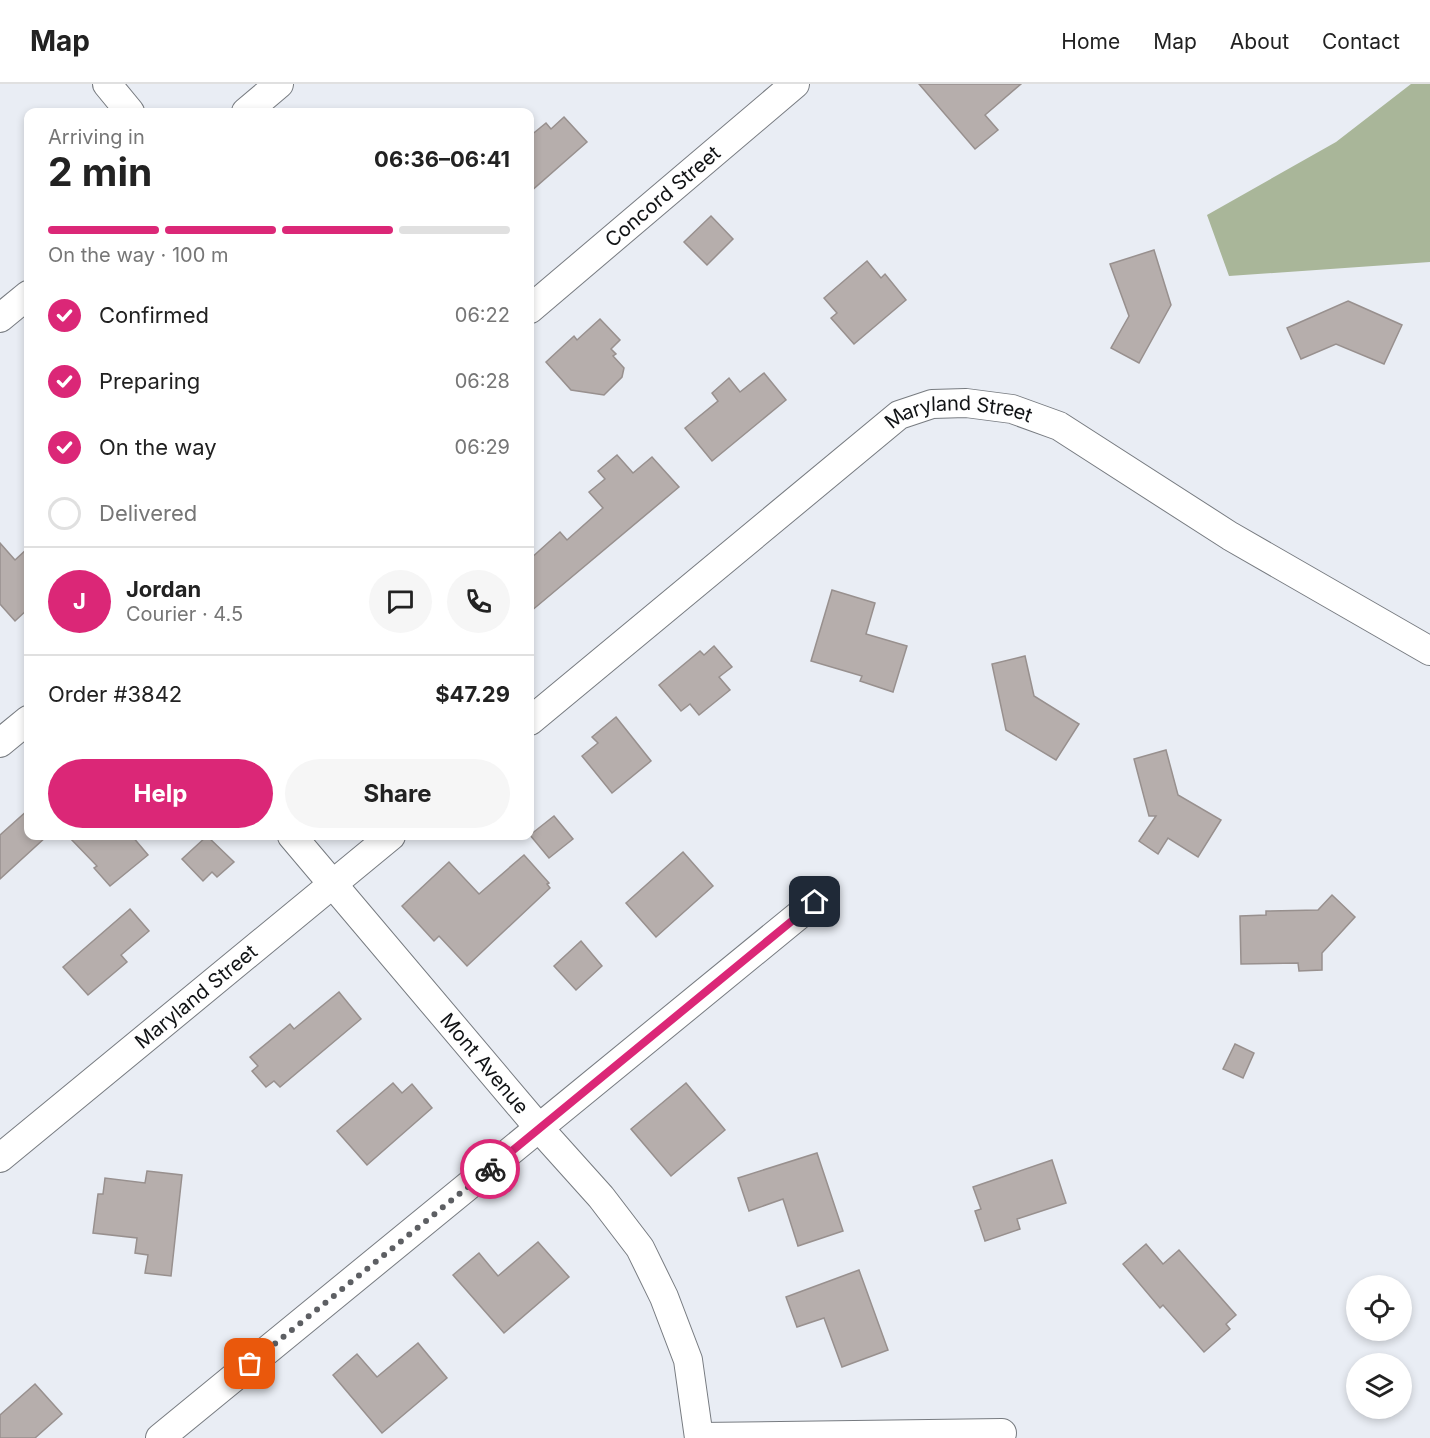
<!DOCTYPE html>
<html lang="en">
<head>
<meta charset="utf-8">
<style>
  :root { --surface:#fff; --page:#f6f6f6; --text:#222; --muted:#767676; --line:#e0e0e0; --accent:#db2777 }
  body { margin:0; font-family:Inter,sans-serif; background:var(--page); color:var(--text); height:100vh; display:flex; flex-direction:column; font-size:22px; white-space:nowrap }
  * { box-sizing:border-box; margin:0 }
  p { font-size:20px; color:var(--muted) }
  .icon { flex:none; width:33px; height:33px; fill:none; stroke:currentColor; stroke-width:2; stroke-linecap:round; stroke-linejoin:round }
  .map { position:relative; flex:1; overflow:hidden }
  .side { position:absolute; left:24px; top:24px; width:510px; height:732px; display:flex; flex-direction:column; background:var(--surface); border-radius:12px; box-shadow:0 3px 9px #0003 }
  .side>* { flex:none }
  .tools { position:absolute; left:1346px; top:1191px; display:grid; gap:12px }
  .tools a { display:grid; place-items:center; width:66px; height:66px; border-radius:50%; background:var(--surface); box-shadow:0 3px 9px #0003; font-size:30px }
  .pin { position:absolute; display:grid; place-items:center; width:51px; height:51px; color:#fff; margin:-26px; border-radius:12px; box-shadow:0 3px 9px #0006 }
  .courier { position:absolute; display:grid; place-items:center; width:60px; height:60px; margin:-30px; border:4px solid #db2777; border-radius:50%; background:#fff; color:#222; box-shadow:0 2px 8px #0007 }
  .overview em { font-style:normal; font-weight:700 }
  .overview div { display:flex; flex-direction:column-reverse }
  .overview { display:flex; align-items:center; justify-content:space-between; height:102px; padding:0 24px }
  h1 { font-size:39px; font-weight:700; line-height:45px }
  .bar { display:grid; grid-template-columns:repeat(4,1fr); gap:9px 6px; align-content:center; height:72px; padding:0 24px }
  .bar i { height:8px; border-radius:4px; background:var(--line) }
  .bar .on { background:var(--accent) }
  .bar p { grid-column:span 4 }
  .line { display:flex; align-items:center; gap:15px; padding:0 24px; border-top:2px solid var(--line) }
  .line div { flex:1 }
  .round { display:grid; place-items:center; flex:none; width:63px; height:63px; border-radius:32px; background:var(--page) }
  ol { padding:0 24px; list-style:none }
  li { display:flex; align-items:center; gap:18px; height:66px }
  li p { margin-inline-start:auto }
  li .icon { padding:6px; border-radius:50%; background:var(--accent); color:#fff; stroke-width:4 }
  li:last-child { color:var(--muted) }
  li i { width:33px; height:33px; border:3px solid var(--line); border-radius:50% }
  .button { display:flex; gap:12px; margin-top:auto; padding:12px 24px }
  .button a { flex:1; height:69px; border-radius:36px; background:var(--accent); color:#fff; font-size:24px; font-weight:700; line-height:69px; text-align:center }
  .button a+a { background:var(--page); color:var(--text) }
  header { display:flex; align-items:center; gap:36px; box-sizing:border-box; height:84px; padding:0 30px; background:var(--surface); border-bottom:2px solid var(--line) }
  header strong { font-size:28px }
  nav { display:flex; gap:33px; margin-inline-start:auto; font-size:21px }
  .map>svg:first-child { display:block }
  .forest { fill:#a9b699 }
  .building { fill:#b6aeac; stroke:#98908e; stroke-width:1.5 }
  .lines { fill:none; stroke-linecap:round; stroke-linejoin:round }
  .minor-casing { stroke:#777b80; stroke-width:30 }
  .minor { stroke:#fff; stroke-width:28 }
  .done { stroke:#5d5f63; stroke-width:6; stroke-dasharray:0 10.8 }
  .route { stroke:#db2777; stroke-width:8 }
  .labels { text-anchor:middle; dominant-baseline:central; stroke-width:4.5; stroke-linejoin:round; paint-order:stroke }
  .street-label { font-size:20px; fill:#111315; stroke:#fff }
</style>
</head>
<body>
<header>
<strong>Map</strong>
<nav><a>Home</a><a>Map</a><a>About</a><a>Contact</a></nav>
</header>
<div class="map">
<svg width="1430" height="1354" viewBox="0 0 1430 1354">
  <rect width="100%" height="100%" fill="#e9edf4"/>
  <path class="forest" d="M 1411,0 L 1430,0 L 1430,178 L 1229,192 L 1207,131 L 1336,58 Z"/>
  <g class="building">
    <path d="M 919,0 L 1021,0 L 985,31 L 998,46 L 975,65 Z"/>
    <path d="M 564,33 L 587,58 L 530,108 L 530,52 L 546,39 L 551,45 Z"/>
    <path d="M 711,132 L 733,155 L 707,181 L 684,158 Z"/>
    <path d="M 1154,166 L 1171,221 L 1139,279 L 1111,264 L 1129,232 L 1110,180 Z"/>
    <path d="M 867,177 L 881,194 L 885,190 L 906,216 L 854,260 L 831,234 L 837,229 L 824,214 Z"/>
    <path d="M 1348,217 L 1402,241 L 1384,280 L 1336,260 L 1301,275 L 1287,244 Z"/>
    <path d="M 600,235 L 620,256 L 611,265 L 616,270 L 613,272 L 624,284 L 622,293 L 604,311 L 571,306 L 546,278 L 574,252 L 577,256 Z"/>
    <path d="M 764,289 L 786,316 L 712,377 L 685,344 L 718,317 L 712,309 L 729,294 L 740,308 Z"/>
    <path d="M 617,371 L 633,389 L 652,373 L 679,403 L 530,528 L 530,475 L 560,448 L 567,456 L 603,424 L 589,408 L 605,395 L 598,387 Z"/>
    <path d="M 0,459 L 15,476 L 28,464 L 28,525 L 15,537 L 0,520 Z"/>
    <path d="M 832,506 L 875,519 L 866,550 L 907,562 L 893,608 L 860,597 L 862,592 L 811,577 Z"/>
    <path d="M 714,562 L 732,583 L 719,593 L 730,606 L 699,631 L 690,620 L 681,627 L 659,601 L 700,567 L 704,571 Z"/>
    <path d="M 1025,572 L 1034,612 L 1079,640 L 1056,676 L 1006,646 L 992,580 Z"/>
    <path d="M 616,633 L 651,677 L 612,709 L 582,672 L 598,659 L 592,653 Z"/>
    <path d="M 1166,666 L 1178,711 L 1221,736 L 1198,773 L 1168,754 L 1158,770 L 1139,757 L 1156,732 L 1149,732 L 1134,675 Z"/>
    <path d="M 28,726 L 28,752 L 47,752 L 0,795 L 0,751 Z"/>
    <path d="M 554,732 L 573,755 L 549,774 L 530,751 Z"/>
    <path d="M 68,752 L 132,752 L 148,771 L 110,802 L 94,784 L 97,782 Z"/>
    <path d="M 207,752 L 234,778 L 217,793 L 212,788 L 203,797 L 182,775 Z"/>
    <path d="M 683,768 L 713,802 L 656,853 L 626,819 Z"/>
    <path d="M 524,771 L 549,799 L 547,800 L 550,804 L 467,882 L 439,852 L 434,857 L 402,822 L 449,778 L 479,810 Z"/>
    <path d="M 1332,811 L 1355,833 L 1322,869 L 1322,886 L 1299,887 L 1298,879 L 1241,880 L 1240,832 L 1266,831 L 1266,827 L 1318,826 Z"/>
    <path d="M 130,825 L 149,847 L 121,871 L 127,878 L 88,911 L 63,883 Z"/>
    <path d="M 581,857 L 602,882 L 576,906 L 554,882 Z"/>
    <path d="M 339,908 L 361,935 L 280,1003 L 274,997 L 266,1003 L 252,987 L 258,982 L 250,973 L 290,940 L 294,945 Z"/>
    <path d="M 1235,960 L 1254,969 L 1243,994 L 1223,985 Z"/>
    <path d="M 393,999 L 402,1009 L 412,1000 L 432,1024 L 367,1081 L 337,1047 Z"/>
    <path d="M 686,999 L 725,1046 L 671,1092 L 631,1045 Z"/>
    <path d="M 817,1069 L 843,1147 L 798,1162 L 783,1115 L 749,1127 L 738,1094 Z"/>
    <path d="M 1052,1076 L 1066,1119 L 1017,1135 L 1020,1145 L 985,1157 L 975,1127 L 981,1125 L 973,1103 Z"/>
    <path d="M 147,1087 L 182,1091 L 171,1192 L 145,1189 L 148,1171 L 135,1169 L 137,1154 L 93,1149 L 98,1110 L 103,1110 L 105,1094 L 145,1099 Z"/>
    <path d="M 538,1158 L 569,1193 L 504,1249 L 453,1191 L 479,1169 L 498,1192 Z"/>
    <path d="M 1146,1160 L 1163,1180 L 1179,1166 L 1236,1231 L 1226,1240 L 1230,1245 L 1204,1268 L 1163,1221 L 1160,1224 L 1123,1180 Z"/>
    <path d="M 859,1186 L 888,1266 L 842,1283 L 824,1234 L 797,1243 L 786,1213 Z"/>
    <path d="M 418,1259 L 447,1294 L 382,1349 L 333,1291 L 357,1270 L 377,1293 Z"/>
    <path d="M 35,1300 L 62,1330 L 35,1354 L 0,1354 L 0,1331 Z"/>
  </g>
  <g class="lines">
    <g class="minor-casing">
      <g id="minor">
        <path d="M 107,0 L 130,28"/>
        <path d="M 246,28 L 279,0"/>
        <path id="s1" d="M 530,225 L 795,0"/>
        <path d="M 0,234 L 28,211"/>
        <path id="s2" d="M 530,637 L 899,331 L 932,320 L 966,319 L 1012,325 L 1059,342 L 1230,452 L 1430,567"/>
        <path d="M 0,659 L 28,636"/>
        <path id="s3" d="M 292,752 L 539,1044 L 601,1113 L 640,1164 L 664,1213 L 688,1276 L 699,1354"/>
        <path id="s4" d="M 0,1074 L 391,752"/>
        <path d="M 699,1353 L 1002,1349"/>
        <path d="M 160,1354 L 815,818"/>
      </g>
    </g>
    <use href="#minor" class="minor"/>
  </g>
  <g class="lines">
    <path class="done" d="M 250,1280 L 490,1085"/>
    <path class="route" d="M 490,1085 L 815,818"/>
  </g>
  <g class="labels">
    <g class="street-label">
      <text stroke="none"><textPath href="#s1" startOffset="174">Concord Street</textPath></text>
      <text stroke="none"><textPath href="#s2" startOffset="540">Maryland Street</textPath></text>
      <text stroke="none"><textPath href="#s4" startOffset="254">Maryland Street</textPath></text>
      <text stroke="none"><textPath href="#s3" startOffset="298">Mont Avenue</textPath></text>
    </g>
  </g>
</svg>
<div class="tools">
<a><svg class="icon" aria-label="locate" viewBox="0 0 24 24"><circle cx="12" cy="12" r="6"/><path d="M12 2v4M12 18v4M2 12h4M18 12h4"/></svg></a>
<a><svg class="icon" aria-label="layers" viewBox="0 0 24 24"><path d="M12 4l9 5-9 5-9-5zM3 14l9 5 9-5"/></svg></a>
</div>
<div class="pin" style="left:250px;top:1280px;background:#ea580c"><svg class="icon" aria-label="bag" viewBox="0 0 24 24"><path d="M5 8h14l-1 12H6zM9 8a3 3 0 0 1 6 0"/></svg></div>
<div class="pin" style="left:815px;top:818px;background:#1f2937"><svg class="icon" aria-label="home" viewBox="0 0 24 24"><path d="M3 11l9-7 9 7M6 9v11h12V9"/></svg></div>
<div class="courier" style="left:490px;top:1085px"><svg class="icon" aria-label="bike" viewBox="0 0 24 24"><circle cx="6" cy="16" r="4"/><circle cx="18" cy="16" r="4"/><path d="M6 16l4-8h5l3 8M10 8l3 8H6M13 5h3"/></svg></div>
<section class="side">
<div class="overview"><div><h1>2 min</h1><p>Arriving in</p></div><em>06:36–06:41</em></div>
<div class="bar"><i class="on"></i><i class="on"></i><i class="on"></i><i></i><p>On the way · 100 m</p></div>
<ol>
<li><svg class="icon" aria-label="check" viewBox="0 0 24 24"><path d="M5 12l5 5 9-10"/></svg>Confirmed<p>06:22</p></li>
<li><svg class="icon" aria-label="check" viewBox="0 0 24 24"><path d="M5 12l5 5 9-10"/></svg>Preparing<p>06:28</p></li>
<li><svg class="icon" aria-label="check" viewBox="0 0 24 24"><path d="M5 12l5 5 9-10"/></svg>On the way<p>06:29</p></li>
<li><i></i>Delivered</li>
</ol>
<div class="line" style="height:108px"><b class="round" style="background:var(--accent);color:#fff">J</b><div><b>Jordan</b><p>Courier · 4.5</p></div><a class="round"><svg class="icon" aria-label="chat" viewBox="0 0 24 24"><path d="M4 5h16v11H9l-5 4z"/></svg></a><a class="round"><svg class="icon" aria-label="phone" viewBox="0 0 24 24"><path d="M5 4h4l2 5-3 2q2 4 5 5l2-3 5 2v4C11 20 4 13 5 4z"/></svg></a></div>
<div class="line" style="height:78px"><div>Order #3842</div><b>$47.29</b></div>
<div class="button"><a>Help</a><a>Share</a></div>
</section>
</div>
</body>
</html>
